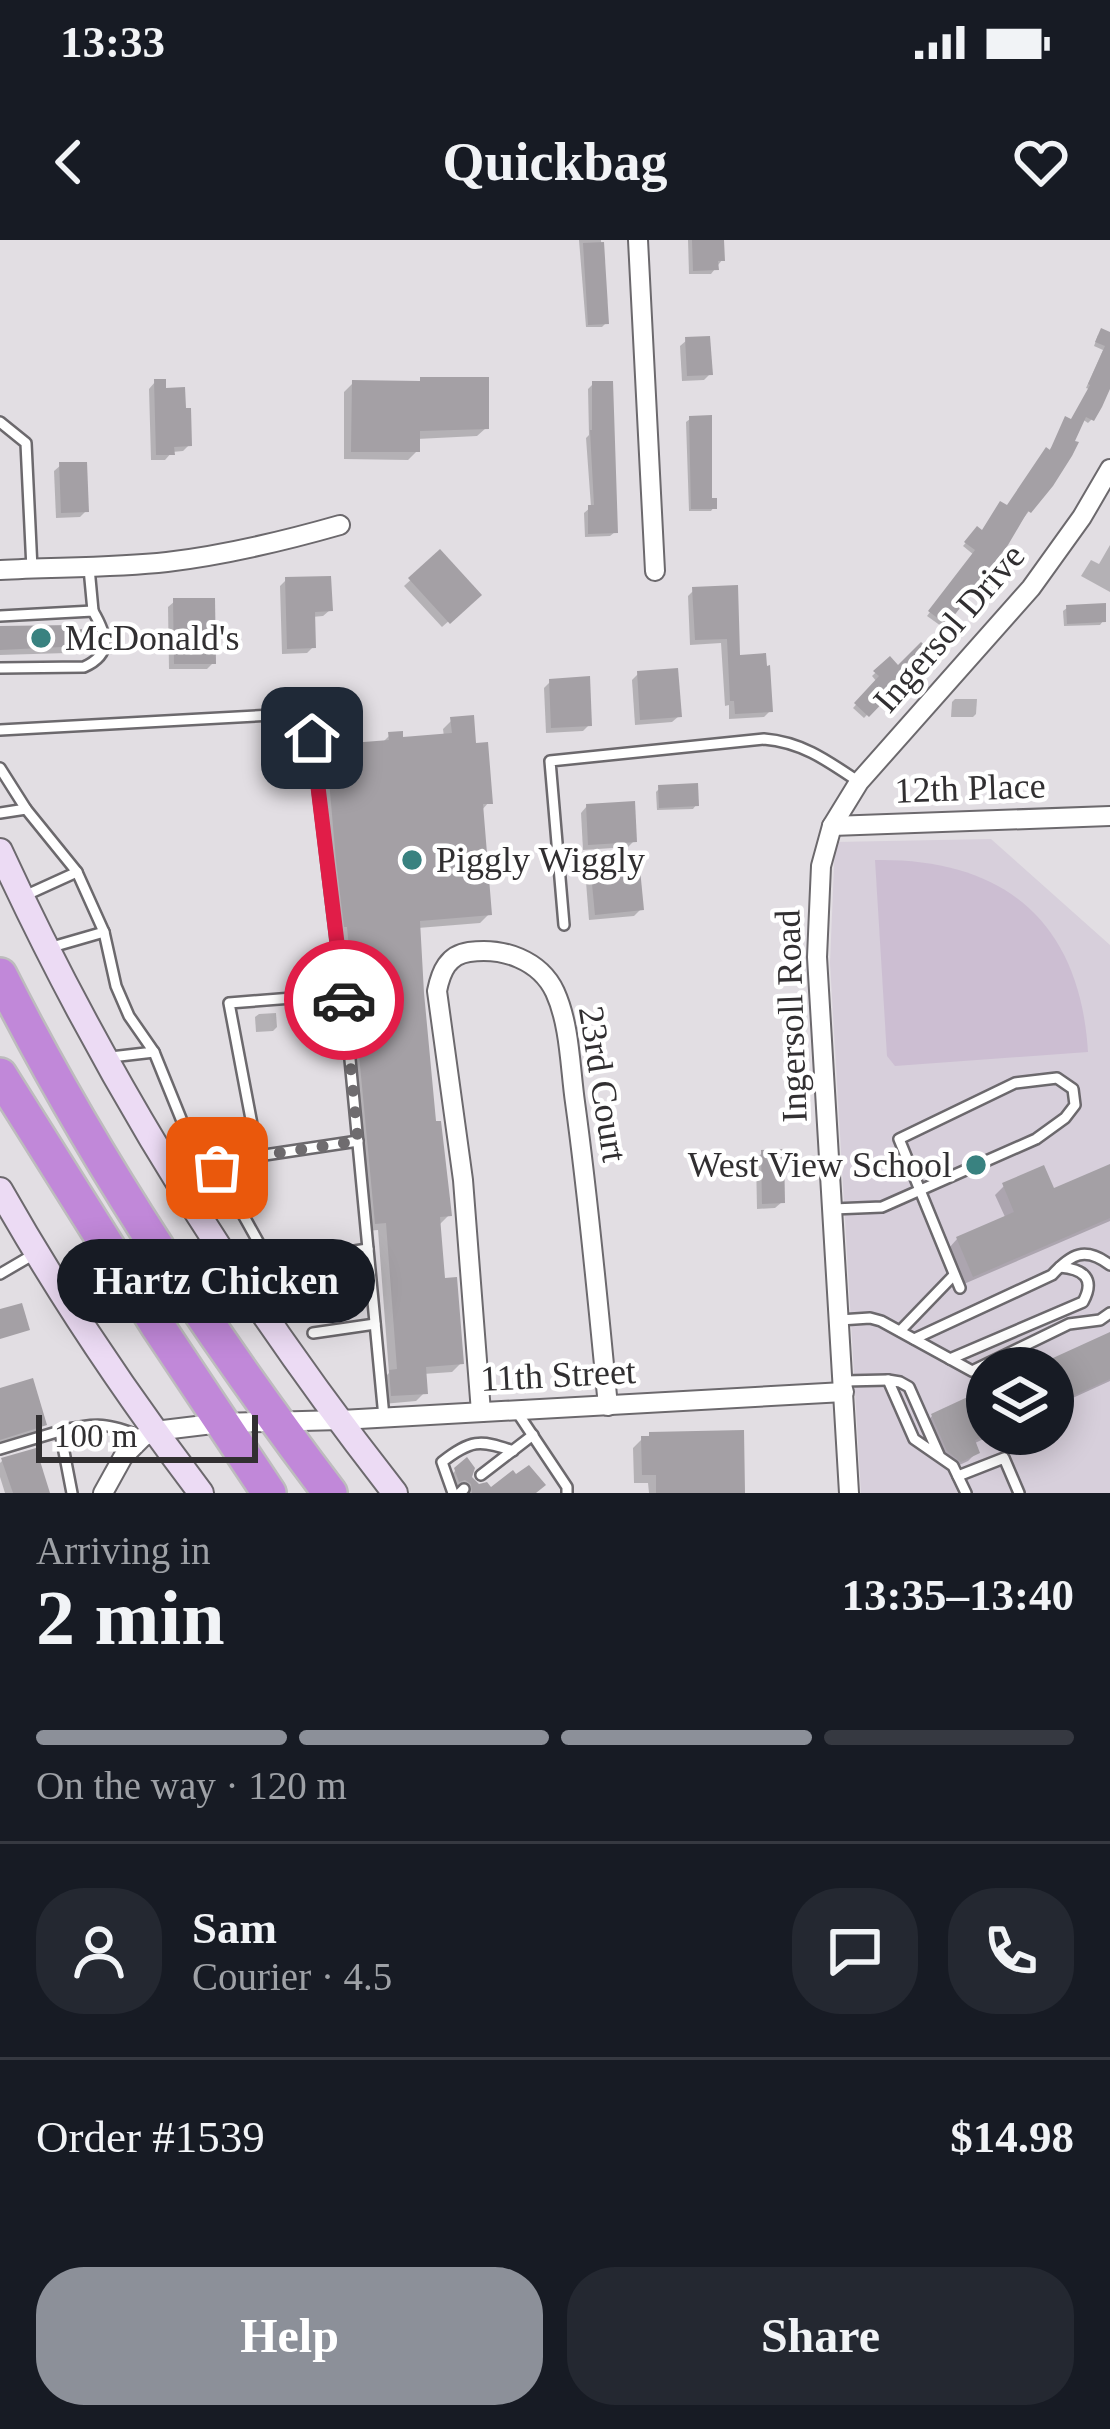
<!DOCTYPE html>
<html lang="en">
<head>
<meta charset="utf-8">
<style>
  :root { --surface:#171b24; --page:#242831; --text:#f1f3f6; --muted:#9ea1a6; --line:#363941; --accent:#8c9099 }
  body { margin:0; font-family:Georgia,serif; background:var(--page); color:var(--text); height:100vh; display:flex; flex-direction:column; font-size:45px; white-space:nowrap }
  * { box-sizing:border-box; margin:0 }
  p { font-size:39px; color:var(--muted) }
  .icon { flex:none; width:66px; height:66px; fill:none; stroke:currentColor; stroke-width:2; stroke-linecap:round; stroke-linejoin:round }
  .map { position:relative; height:1253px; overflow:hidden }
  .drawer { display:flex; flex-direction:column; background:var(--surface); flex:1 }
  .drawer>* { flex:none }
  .fabs { position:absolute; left:966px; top:1107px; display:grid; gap:24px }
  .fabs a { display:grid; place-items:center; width:108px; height:108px; border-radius:50%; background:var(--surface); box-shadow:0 6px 30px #0003; font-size:60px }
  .scale { position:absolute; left:36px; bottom:30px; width:222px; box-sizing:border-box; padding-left:12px; border:6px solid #312f31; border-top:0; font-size:33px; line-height:42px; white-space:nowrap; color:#312f31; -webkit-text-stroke:9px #fff; paint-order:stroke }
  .pin { position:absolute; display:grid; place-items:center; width:102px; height:102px; color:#fff; margin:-51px; border-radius:24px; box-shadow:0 6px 18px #0006 }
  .courier { position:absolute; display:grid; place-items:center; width:120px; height:120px; margin:-60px; border:9px solid #e11d48; border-radius:50%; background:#fff; color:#222; box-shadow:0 3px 15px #0007 }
  .bubble { position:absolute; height:84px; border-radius:42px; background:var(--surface); box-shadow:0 6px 30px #0003; font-size:39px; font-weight:700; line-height:84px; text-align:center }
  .headline em { font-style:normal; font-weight:700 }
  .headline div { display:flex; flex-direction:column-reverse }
  .headline { display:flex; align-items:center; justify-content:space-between; height:204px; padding:0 36px }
  h1 { font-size:78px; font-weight:700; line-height:90px }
  .bar { display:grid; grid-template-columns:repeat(4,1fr); gap:18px 12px; align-content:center; height:144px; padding:0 36px }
  .bar i { height:15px; border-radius:9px; background:var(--line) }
  .bar .current { background:var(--accent) }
  .bar p { grid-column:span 4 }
  .line { display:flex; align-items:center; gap:30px; padding:0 36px; border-top:3px solid var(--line) }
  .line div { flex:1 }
  .round { display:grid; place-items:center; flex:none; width:126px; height:126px; border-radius:48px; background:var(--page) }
  .button { display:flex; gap:24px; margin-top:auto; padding:24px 36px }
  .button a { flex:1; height:138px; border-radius:48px; background:var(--accent); color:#fff; font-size:48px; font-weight:700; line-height:138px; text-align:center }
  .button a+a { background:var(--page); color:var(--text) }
  .status { display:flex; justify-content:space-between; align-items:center; height:84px; padding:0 60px; background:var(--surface); direction:ltr }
  .status svg { height:33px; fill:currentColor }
  header { display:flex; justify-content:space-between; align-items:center; height:156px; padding:0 36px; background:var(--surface); font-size:54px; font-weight:700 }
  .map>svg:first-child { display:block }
  .built { fill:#d7cfdb; fill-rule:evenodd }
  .park { fill:#ccbed2 }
  .shadow { fill:#0003 }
  .building { fill:#a4a0a5 }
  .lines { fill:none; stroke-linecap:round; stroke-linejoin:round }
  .lane-casing { stroke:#6c696d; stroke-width:14 }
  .street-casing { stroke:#6c696d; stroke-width:22 }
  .secondary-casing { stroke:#6c696d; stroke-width:28 }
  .highway-casing { stroke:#bdbcbd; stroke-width:38 }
  .lane { stroke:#fff; stroke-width:9 }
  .street { stroke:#fff; stroke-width:18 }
  .secondary { stroke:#ecdbf4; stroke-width:24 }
  .highway { stroke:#c188d9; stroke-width:33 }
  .done { stroke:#6f6c6f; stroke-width:12; stroke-dasharray:0 21.6 }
  .route { stroke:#e11d48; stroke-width:15 }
  .poi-dot { fill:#398280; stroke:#fff; stroke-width:4.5 }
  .labels { text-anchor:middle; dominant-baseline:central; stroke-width:9; stroke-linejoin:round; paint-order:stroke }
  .street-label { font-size:36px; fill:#312f31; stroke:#fff }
  .poi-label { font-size:36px; fill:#312f31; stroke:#fff; text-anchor:start }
</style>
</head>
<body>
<div class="status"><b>13:33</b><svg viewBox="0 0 49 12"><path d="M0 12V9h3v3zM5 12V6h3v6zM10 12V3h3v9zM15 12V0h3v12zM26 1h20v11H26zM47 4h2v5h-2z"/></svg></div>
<header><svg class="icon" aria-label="back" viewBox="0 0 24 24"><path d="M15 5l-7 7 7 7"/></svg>Quickbag<svg class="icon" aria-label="heart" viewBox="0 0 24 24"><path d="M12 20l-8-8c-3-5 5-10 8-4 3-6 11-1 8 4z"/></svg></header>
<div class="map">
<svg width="1110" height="1253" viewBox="0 0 1110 1253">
  <rect width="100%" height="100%" fill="#e2dee3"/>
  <path class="built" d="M 991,599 L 1110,705 L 1110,1253 L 861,1253 L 830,723 L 835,602 ZM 987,1128 L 1053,1128 L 1053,1194 L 987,1194 Z"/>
  <path class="park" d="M 875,620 C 1005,618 1080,682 1088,812 L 895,826 L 887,816 Z"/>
  <g class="shadow">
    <path d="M 579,0 L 601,0 L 606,83 L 602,87 L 586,87 Z"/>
    <path d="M 688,0 L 705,0 L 722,20 L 711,34 L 689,34 Z"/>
    <path d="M 1098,95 L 1110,95 L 1110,142 L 1092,179 L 1088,183 L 1082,179 L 1029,271 L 941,386 L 927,376 L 974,315 L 963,306 L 977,290 L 982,294 L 1007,268 L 1070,182 L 1089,149 L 1086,148 L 1103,110 L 1094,106 Z"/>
    <path d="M 687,100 L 710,134 L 704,140 L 682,141 L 680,106 Z"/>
    <path d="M 155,142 L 189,205 L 183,211 L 172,212 L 165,220 L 151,220 L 149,149 Z"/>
    <path d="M 353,143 L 486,188 L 477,196 L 417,199 L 417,211 L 408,220 L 344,219 L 344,152 Z"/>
    <path d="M 593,144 L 615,292 L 610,296 L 585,297 L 584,273 L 591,267 L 586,198 L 589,195 L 588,149 Z"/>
    <path d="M 690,179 L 709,261 L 714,267 L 711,271 L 689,271 L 686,182 Z"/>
    <path d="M 61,225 L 86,271 L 80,277 L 56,278 L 54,231 Z"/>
    <path d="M 1110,305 L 1110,352 L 1081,336 L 1091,320 L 1099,324 Z"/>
    <path d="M 440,313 L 478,355 L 442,387 L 404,346 Z"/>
    <path d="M 286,340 L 330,370 L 323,376 L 312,377 L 313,407 L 307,413 L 282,414 L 280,346 Z"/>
    <path d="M 735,348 L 737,418 L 770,471 L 764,477 L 729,479 L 729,465 L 725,466 L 721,403 L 690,405 L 688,356 L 694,350 Z"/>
    <path d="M 175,361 L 213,423 L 207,429 L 169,429 L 168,367 Z"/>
    <path d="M 1067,368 L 1103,381 L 1100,385 L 1064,386 L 1063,371 Z"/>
    <path d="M 0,389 L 79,404 L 67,413 L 0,415 Z"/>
    <path d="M 931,416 L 891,456 L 888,453 L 864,478 L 853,468 L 877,442 L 872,436 L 889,420 L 898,430 Z"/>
    <path d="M 638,434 L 679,476 L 672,482 L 635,485 L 632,440 Z"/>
    <path d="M 550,442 L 589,485 L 583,491 L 546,493 L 544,448 Z"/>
    <path d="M 955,459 L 977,459 L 976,474 L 973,477 L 951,477 L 952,462 Z"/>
    <path d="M 452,480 L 474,506 L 489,562 L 481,571 L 489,674 L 480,683 L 418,688 L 433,885 L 449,975 L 440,984 L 442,1041 L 461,1123 L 452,1132 L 423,1134 L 425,1152 L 416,1161 L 383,1164 L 381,1141 L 389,1133 L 378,990 L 367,991 L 328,631 L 319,516 L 328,507 L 382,503 L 390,495 L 401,501 L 444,497 L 443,489 Z"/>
    <path d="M 660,548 L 696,565 L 693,569 L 657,570 L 656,552 Z"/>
    <path d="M 587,566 L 634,601 L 628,607 L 583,610 L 581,573 Z"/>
    <path d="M 592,636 L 641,669 L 634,676 L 589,680 L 586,642 Z"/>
    <path d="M 276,773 L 277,787 L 273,791 L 256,792 L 255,777 L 259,774 Z"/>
    <path d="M 193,882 L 228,913 L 197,918 L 197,914 L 189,914 L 187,888 Z"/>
    <path d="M 762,913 L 782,962 L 775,968 L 757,969 L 756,919 Z"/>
    <path d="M 1110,927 L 1110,981 L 964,1044 L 949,1008 L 957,999 L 1006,979 L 995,955 L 1004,946 L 1053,952 Z"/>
    <path d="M 300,1043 L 347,1059 L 341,1065 L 297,1072 L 294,1049 Z"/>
    <path d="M 1110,1095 L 1110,1141 L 1053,1167 L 1053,1128 L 1038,1128 Z"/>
    <path d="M 0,1151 L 44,1184 L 35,1192 L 0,1203 Z"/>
    <path d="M 987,1151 L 987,1194 L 994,1194 L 973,1204 L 977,1212 L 968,1221 L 951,1229 L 924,1185 L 932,1176 Z"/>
    <path d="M 642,1199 L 742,1253 L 649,1253 L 648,1243 L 634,1243 L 633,1208 Z"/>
    <path d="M 3,1220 L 47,1253 L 5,1253 L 0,1237 L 0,1223 Z"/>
    <path d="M 456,1230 L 469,1235 L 472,1244 L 491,1252 L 516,1239 L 533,1253 L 463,1253 L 447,1239 Z"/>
  </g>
  <g class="building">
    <path d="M 692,0 L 724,0 L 725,21 L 718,21 L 719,30 L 693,31 Z"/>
    <path d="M 604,2 L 609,84 L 588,85 L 583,3 Z"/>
    <path d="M 1101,88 L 1110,92 L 1110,149 L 1102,167 L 1094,181 L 1086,177 L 1075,201 L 1079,202 L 1072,216 L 1053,246 L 1031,273 L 1028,271 L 1008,305 L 947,385 L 928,371 L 975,310 L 964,302 L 977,286 L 982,290 L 1000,261 L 1007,265 L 1046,207 L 1050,210 L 1065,176 L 1071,179 L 1090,145 L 1088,144 L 1105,106 L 1095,102 Z"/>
    <path d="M 710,96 L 713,135 L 687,136 L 685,97 Z"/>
    <path d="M 420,137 L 489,137 L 489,189 L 420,191 L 420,212 L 351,212 L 352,140 L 420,141 Z"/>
    <path d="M 154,139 L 166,139 L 166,148 L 185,147 L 186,168 L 191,168 L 192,206 L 174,207 L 175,215 L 156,215 Z"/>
    <path d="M 592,141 L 613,141 L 618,293 L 588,294 L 588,265 L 594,265 L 590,190 L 592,190 Z"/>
    <path d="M 712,175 L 712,258 L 717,258 L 717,269 L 691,269 L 689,176 Z"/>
    <path d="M 59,222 L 87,222 L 89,272 L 61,273 Z"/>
    <path d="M 440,309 L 482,355 L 450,384 L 408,338 Z"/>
    <path d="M 331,336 L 333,371 L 315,372 L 316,408 L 287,409 L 285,337 Z"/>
    <path d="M 738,345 L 740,415 L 766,413 L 767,426 L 770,425 L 773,472 L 735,474 L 734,461 L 730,461 L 727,399 L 695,400 L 692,347 Z"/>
    <path d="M 173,358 L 215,358 L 216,424 L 174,424 Z"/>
    <path d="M 1106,363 L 1106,382 L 1067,384 L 1066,365 Z"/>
    <path d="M 73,385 L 73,390 L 82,389 L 82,406 L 0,410 L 0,386 Z"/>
    <path d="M 921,402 L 936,416 L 896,455 L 893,452 L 869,477 L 854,463 L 879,436 L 873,431 L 890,416 L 898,425 Z"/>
    <path d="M 678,428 L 682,477 L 640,480 L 637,431 Z"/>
    <path d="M 590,436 L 592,486 L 551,488 L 549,439 Z"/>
    <path d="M 474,475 L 476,503 L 488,502 L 493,564 L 483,564 L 492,675 L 420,681 L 424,753 L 436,881 L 441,881 L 452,976 L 440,977 L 445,1038 L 457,1037 L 464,1124 L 426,1127 L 428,1154 L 391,1156 L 389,1130 L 397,1129 L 386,983 L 375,984 L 347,687 L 344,687 L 336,621 L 326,505 L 389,500 L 388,492 L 403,491 L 403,497 L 452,493 L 450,477 Z"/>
    <path d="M 698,543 L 699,566 L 659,568 L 658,545 Z"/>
    <path d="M 635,561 L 637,602 L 588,605 L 586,564 Z"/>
    <path d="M 640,629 L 644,670 L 595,675 L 591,633 Z"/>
    <path d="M 228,877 L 231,914 L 202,920 L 202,909 L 194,910 L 195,891 L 192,879 Z"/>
    <path d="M 784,909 L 785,963 L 762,964 L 761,910 Z"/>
    <path d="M 1110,924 L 1110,978 L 973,1037 L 956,997 L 1014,972 L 1002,943 L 1044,925 L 1054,948 Z"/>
    <path d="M 346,1033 L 350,1060 L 302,1067 L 298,1040 Z"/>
    <path d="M 22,1063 L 30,1090 L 0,1099 L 0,1069 Z"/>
    <path d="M 1110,1092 L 1110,1139 L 1053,1165 L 1053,1128 L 1031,1128 Z"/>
    <path d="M 33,1138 L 47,1185 L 0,1200 L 0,1148 Z"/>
    <path d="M 987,1148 L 987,1195 L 975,1200 L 980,1213 L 961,1222 L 947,1211 L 931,1174 Z"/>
    <path d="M 744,1190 L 745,1253 L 656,1253 L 656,1235 L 642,1235 L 641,1196 L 649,1196 L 649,1192 Z"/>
    <path d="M 36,1208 L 50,1253 L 13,1253 L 1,1218 Z"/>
    <path d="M 467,1217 L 475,1228 L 472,1237 L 479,1244 L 487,1242 L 491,1247 L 513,1230 L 516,1234 L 529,1225 L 546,1245 L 536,1253 L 472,1253 L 471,1244 L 465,1240 L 459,1242 L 454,1228 Z"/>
  </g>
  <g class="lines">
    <g class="lane-casing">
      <g id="lane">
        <path d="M 0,182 L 26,203 L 32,329"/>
        <path d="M 89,328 L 93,371"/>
        <path d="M 0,376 L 93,371 C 107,395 113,414 84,427 L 0,428"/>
        <path d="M 0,490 L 309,473 L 349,809 L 384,1177"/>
        <path d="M 0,528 L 26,569 L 0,573"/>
        <path d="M 26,569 L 77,632 L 104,692 L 116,746 L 129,776 L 154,812 L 111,817"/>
        <path d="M 22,657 L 77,632"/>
        <path d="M 564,685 L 550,521 L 764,499 C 802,502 828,521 859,542"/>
        <path d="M 52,707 L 104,692"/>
        <path d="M 154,812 L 186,891"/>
        <path d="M 258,916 L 229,763 L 343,754"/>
        <path d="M 217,928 L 270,1023"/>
        <path d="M 182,938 L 258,916 L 358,901"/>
        <path d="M 833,969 L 882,967 L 1036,899 L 1065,878 L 1075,865 L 1073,849 L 1057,838 L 1015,843 L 899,899 L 960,1048"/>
        <path d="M 237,1028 L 368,1009"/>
        <path d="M 0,1034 L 36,1013"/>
        <path d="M 840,1080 L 870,1078 L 881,1081 L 972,1131 L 1069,1084 L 1100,1080 L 1110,1073"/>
        <path d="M 900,1091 L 954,1035"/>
        <path d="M 313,1093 L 375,1084"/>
        <path d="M 914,1099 L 1052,1035 C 1071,1014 1085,1006 1110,1025"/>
        <path d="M 950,1119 L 1083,1062 C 1096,1038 1083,1029 1060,1027"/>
        <path d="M 844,1141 L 888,1140"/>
        <path d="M 517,1172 L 567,1247 L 567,1253"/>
        <path d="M 0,1209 L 60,1191"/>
        <path d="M 940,1217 L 909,1147 L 900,1142 L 888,1140 L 914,1199 L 953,1226 L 966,1253"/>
        <path d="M 481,1235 L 533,1195"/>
        <path d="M 958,1236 L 1004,1218 L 1019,1253"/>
        <path d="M 72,1253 L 60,1191 C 97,1182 108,1183 143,1197"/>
        <path d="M 453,1253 L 442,1222 C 470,1200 480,1199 513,1211"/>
        <path d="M 460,1253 L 464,1249"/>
      </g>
    </g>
    <g class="street-casing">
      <g id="street">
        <path d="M 638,0 L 655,331"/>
        <path d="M 0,330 C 56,327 112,328 167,322 C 225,315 284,301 340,285"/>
        <path d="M 832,586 L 1110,576"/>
        <path d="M 481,1172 L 463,940 L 437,751 C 441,731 448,715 469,712 C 503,707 540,720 555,752 C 570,785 570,827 575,862 C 589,963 598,1064 608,1166"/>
        <path d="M 103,1253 L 123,1217 L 143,1197 L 155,1191 L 221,1183 L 341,1180 L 844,1152"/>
        <path d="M 849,1253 L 817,717 L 821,626 L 832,586 L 859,542 L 1031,348 L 1082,277 L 1110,229"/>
      </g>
    </g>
    <g class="secondary-casing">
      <g id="secondary">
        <path d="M 0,611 C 105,839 240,1055 395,1253"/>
        <path d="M 0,950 C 60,1056 128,1157 201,1253"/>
      </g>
    </g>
    <g class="highway-casing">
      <g id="highway">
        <path d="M 0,735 C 92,918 206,1089 330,1253"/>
        <path d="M 0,835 L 157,1085 L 269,1253"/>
      </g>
    </g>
    <use href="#lane" class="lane"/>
    <use href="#street" class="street"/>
    <use href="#secondary" class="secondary"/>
    <use href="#highway" class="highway"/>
  </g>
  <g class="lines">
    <path class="done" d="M 217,928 L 258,916 L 358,901 L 344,760"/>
    <path class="route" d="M 312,498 L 344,760"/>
  </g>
  <g class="poi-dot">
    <circle cx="41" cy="398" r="12"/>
    <circle cx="412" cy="620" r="12"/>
    <circle cx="976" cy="925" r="12"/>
  </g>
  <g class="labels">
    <g class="street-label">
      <text transform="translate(949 388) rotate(-49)">Ingersol Drive</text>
      <text transform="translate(970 548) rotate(-2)">12th Place</text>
      <text transform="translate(791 776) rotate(-92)">Ingersoll Road</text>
      <text transform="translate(603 844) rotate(81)">23rd Court</text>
      <text transform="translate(558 1135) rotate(-3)">11th Street</text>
    </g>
    <g class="poi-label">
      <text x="65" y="398">McDonald's</text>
      <text x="436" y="620">Piggly Wiggly</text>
      <text x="952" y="925" text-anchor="end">West View School</text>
    </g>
  </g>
</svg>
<div class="fabs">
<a><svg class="icon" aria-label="layers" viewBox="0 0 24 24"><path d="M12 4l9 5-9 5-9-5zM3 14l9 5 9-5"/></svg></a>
</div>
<div class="scale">100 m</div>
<div class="pin" style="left:217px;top:928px;background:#ea580c"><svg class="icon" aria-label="bag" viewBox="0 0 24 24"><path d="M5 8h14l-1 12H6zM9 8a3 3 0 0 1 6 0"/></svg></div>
<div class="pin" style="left:312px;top:498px;background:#1f2937"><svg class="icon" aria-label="home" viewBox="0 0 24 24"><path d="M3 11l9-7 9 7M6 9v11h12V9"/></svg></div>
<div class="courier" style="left:344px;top:760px"><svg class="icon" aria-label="car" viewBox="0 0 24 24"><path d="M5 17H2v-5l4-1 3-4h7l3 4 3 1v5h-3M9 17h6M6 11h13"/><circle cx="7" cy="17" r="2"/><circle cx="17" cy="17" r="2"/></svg></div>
<div class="bubble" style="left:57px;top:999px;width:318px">Hartz Chicken</div>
</div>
<section class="drawer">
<div class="headline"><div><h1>2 min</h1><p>Arriving in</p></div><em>13:35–13:40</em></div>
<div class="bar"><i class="current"></i><i class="current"></i><i class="current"></i><i></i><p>On the way · 120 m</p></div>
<div class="line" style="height:216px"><a class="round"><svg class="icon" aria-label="person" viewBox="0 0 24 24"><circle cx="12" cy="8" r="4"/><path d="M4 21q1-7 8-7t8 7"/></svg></a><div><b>Sam</b><p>Courier · 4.5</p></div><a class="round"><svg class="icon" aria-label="chat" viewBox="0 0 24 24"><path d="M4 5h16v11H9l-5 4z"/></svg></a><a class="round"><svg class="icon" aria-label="phone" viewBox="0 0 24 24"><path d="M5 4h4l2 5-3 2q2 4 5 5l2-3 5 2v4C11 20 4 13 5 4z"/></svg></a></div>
<div class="line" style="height:156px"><div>Order #1539</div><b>$14.98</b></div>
<div class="button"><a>Help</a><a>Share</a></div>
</section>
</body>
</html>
